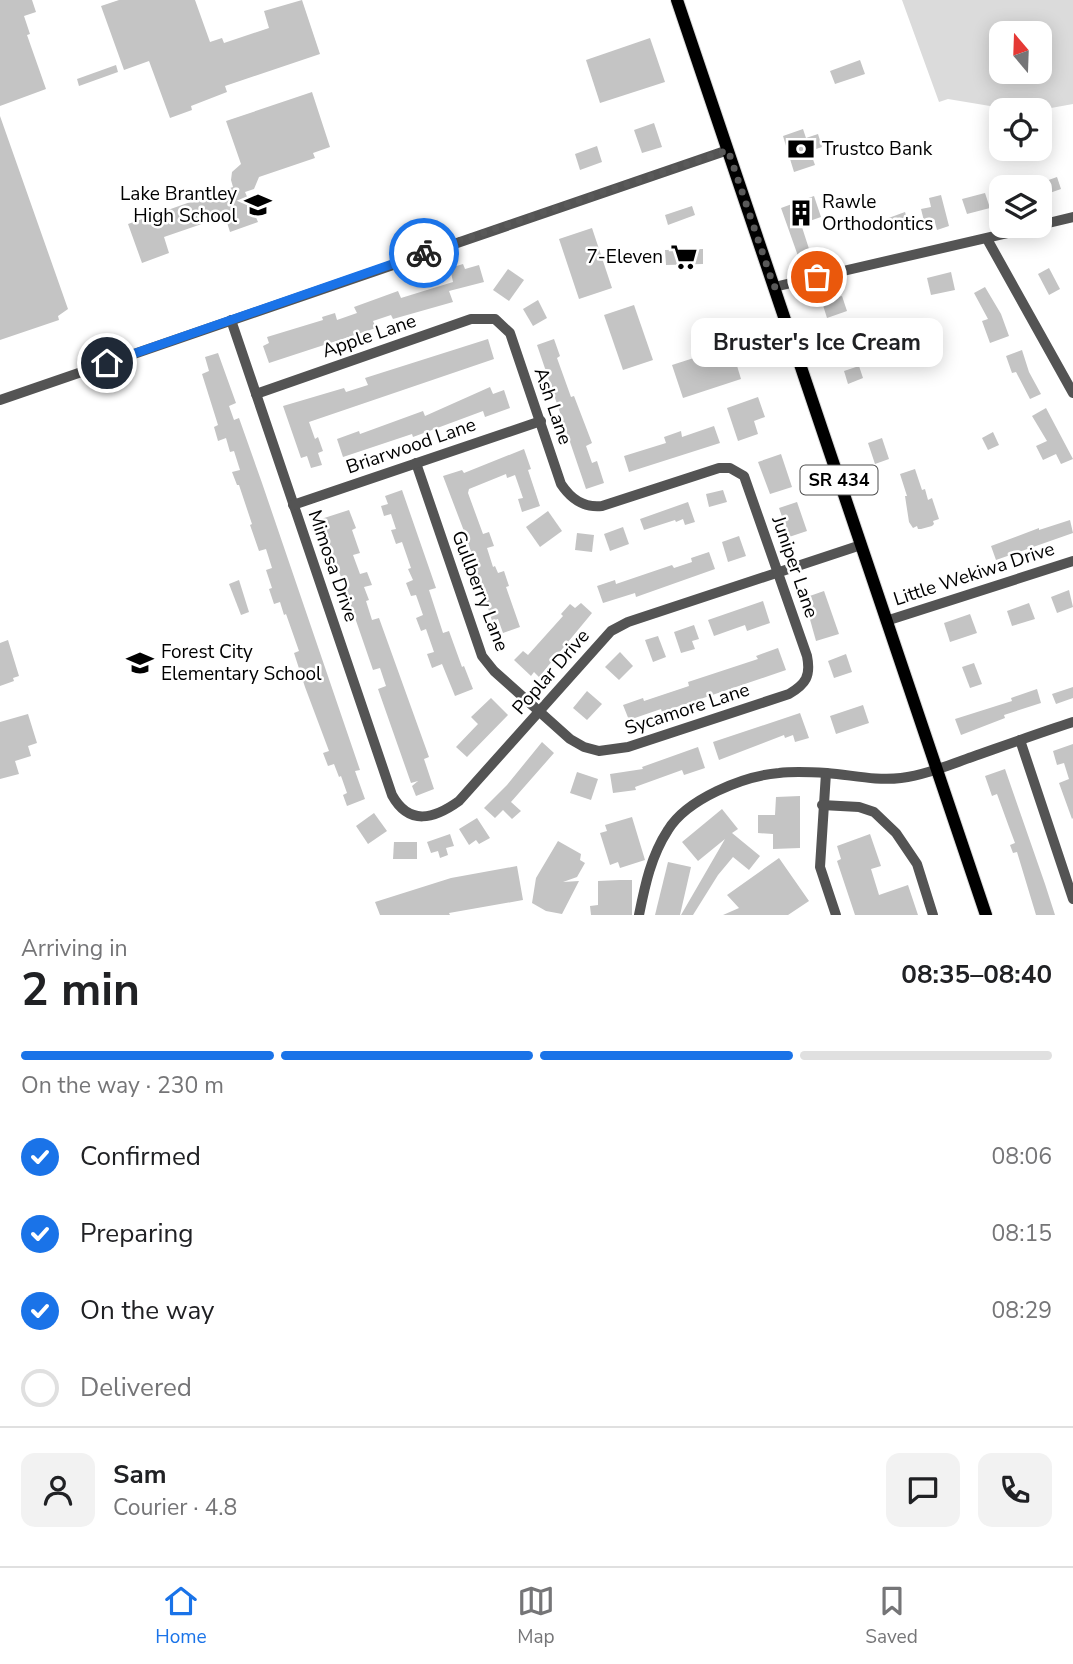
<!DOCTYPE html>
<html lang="en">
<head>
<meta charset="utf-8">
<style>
  :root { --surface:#fff; --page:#f2f2f2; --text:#202124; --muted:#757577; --line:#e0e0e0; --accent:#1a73e8 }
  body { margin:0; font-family:"Nunito Sans",sans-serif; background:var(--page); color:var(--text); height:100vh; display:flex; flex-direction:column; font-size:26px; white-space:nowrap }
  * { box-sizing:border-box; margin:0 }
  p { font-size:23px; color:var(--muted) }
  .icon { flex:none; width:38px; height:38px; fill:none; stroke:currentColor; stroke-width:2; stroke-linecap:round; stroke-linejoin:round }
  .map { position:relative; height:915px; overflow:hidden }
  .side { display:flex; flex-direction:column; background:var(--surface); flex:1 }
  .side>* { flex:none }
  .needle { width:46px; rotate:341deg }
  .fabs { position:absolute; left:989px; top:21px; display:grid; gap:14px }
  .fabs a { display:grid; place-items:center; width:63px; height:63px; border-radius:14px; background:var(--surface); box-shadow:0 4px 18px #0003; font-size:35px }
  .pin { position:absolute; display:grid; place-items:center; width:60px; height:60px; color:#fff; margin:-30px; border:4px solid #fff; border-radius:50%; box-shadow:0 2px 7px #0007 }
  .courier { position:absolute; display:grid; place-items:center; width:70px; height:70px; margin:-35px; border:5px solid #1a73e8; border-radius:50%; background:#fff; color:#222; box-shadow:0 2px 9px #0007 }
  .bubble { position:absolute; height:49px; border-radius:14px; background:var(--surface); box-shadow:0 4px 18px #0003; font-size:23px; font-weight:700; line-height:49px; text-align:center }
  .head em { font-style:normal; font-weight:700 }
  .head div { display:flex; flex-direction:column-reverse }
  .head { display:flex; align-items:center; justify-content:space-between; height:119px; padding:0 21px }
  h1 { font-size:46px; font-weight:700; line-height:52px }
  .bar { display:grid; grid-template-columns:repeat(4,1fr); gap:10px 7px; align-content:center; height:84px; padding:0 21px }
  .bar i { height:9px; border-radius:5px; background:var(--line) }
  .bar .active { background:var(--accent) }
  .bar p { grid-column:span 4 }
  .line { display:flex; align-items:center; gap:18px; padding:0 21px; border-top:2px solid var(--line) }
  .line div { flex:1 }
  .round { display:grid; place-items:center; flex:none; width:74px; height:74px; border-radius:14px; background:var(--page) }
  ol { padding:0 21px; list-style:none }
  li { display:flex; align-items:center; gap:21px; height:77px }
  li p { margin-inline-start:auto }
  li .icon { padding:7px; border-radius:50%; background:var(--accent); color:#fff; stroke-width:4 }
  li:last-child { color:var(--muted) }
  li i { width:38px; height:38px; border:4px solid var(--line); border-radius:50% }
  .dock { display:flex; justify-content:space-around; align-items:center; height:98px; border-top:2px solid var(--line); background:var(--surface); font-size:19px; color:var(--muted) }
  .dock a { display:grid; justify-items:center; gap:4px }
  .dock .active { color:var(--accent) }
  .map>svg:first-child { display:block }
  .green { fill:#dbdbdb; fill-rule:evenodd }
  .building { fill:#c4c4c4 }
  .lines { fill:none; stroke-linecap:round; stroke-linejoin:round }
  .major-casing { stroke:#dbdbdb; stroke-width:14 }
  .minor { stroke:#545454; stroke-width:10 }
  .major { stroke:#000; stroke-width:12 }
  .done { stroke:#595959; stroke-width:7; stroke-dasharray:0 12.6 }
  .route { stroke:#1a73e8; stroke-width:9 }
  .labels { text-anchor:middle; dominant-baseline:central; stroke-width:5; stroke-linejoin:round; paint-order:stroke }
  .shield { fill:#fff; stroke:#4c4c4c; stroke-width:2 }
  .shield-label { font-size:18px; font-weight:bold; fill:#000 }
  .poi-label { font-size:19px; fill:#000; stroke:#fff; text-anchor:start }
  .street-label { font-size:19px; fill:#000; stroke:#fff }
</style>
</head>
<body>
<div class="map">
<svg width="1073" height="915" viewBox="0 0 1073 915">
  <rect width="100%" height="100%" fill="#fff"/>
  <path class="green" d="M 902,0 L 1073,0 L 1073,104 L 1040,110 L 1014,110 L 948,99 L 939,102 ZM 1001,33 L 1040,33 L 1040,72 L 1001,72 Z"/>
  <g class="building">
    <path d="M 0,0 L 32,0 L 36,12 L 24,16 L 30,34 L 27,35 L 46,89 L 0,106 Z"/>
    <path d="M 119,0 L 195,0 L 210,42 L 222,38 L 224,43 L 269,28 L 264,11 L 302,0 L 320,54 L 225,86 L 227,92 L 191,106 L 192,110 L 170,118 L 149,61 L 124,70 L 101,6 Z"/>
    <path d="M 650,38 L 665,82 L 600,103 L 586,60 Z"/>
    <path d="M 860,60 L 865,74 L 835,84 L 830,71 Z"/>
    <path d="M 116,65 L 118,72 L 79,86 L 77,79 Z"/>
    <path d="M 312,92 L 330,147 L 313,153 L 315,158 L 259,177 L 254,189 L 245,192 L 258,222 L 230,232 L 225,216 L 164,237 L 169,253 L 142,263 L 128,224 L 233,187 L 231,180 L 232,172 L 241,164 L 226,121 Z"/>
    <path d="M 0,116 L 68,309 L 58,316 L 59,320 L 0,340 Z"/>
    <path d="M 654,123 L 662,147 L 642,153 L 634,130 Z"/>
    <path d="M 803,129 L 806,138 L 818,134 L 822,147 L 810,151 L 815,165 L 794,172 L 783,136 Z"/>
    <path d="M 597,146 L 602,162 L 580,170 L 575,154 Z"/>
    <path d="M 1057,177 L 1061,189 L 1044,195 L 1040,183 Z"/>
    <path d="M 985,193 L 990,208 L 967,214 L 962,199 Z"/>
    <path d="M 941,195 L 949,226 L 937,230 L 934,219 L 924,221 L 921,209 L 931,207 L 929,198 Z"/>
    <path d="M 814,196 L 821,217 L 801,224 L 810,252 L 798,256 L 781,208 Z"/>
    <path d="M 692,206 L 695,215 L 668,225 L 665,215 Z"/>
    <path d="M 905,212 L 909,225 L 888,232 L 883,220 Z"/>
    <path d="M 592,228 L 612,288 L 579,299 L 559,239 Z"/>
    <path d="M 703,249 L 703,264 L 666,265 L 665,250 Z"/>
    <path d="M 463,264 L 465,269 L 479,265 L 484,282 L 449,291 L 453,302 L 393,319 L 391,315 L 373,321 L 376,328 L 269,363 L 263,346 L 269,343 L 267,337 L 323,320 L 322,317 L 335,313 L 337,320 L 357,313 L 354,307 L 398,291 L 401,298 L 453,282 L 450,268 Z"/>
    <path d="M 1049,268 L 1060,289 L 1049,295 L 1038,274 Z"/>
    <path d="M 508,269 L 524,280 L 509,301 L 493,290 Z"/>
    <path d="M 951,272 L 955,290 L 931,295 L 927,278 Z"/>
    <path d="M 985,287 L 1001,314 L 1009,336 L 990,343 L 982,321 L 988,319 L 974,293 Z"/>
    <path d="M 842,296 L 847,311 L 827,318 L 822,302 Z"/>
    <path d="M 538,300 L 547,318 L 533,326 L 523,309 Z"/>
    <path d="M 634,305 L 653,360 L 623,370 L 604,315 Z"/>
    <path d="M 844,332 L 851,353 L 839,357 L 832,336 Z"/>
    <path d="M 488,339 L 494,359 L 309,422 L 315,439 L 318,437 L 323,451 L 318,453 L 322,465 L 311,468 L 307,456 L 301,458 L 283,406 L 344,388 L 346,392 L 368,385 L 365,378 Z"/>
    <path d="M 554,339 L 560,356 L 557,358 L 571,397 L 574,396 L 592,443 L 586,446 L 592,463 L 597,461 L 604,483 L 586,489 L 537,345 Z"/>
    <path d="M 731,346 L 741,379 L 683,398 L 672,365 Z"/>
    <path d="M 1022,350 L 1029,372 L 1041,394 L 1030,399 L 1016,372 L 1012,373 L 1006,356 Z"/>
    <path d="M 218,353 L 236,403 L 229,406 L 234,420 L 239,418 L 262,483 L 360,770 L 355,771 L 365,799 L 347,806 L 343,795 L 347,793 L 341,776 L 339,777 L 334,764 L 328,766 L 323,753 L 329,751 L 305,687 L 294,653 L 299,651 L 286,614 L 284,615 L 280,602 L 274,604 L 269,589 L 272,588 L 266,570 L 272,568 L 266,549 L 259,551 L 250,525 L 252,524 L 239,485 L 237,485 L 232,472 L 240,470 L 234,451 L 230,452 L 226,438 L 218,441 L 214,427 L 218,425 L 202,374 L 209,371 L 205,357 Z"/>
    <path d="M 859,366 L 863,378 L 848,384 L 844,371 Z"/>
    <path d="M 490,387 L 493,394 L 504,390 L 510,408 L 485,417 L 483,411 L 413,437 L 412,434 L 343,457 L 337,439 L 359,431 L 360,434 L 423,411 L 425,416 Z"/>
    <path d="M 758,397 L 765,417 L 754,421 L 758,434 L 738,441 L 727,408 Z"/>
    <path d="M 1046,408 L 1073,459 L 1061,464 L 1056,454 L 1043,460 L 1036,446 L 1047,441 L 1032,416 Z"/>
    <path d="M 714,426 L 720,443 L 629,472 L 624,456 L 666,443 L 664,437 L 681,431 L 682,437 Z"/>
    <path d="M 993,432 L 999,445 L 988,450 L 982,438 Z"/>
    <path d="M 882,438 L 889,459 L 875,464 L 868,443 Z"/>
    <path d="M 524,449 L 531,469 L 528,470 L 540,506 L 522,512 L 518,499 L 523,498 L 515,475 L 507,478 L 506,474 L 469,489 L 468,493 L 483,534 L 489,532 L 494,546 L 487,548 L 493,567 L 495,566 L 498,573 L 504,571 L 509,586 L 506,587 L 520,627 L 503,633 L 498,619 L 492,621 L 467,539 L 443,476 L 462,470 L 464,473 Z"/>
    <path d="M 781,454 L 792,487 L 770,494 L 758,462 Z"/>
    <path d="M 915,469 L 922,490 L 925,489 L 928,500 L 932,498 L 939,519 L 933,521 L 934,524 L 932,526 L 921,529 L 918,529 L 917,526 L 913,528 L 909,522 L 905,496 L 907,496 L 900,474 Z"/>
    <path d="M 402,490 L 436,588 L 429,590 L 443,633 L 449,631 L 462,667 L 464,666 L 473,689 L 455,696 L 442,664 L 432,668 L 427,654 L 434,652 L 426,629 L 421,631 L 416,618 L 423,615 L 416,595 L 411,596 L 406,583 L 413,580 L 408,569 L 411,568 L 402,542 L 396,544 L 391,530 L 396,529 L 391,514 L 384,516 L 381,506 L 388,504 L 385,496 Z"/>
    <path d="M 723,490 L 727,502 L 709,507 L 706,494 Z"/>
    <path d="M 688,502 L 695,522 L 685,525 L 683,519 L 676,522 L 675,520 L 644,530 L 640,519 Z"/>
    <path d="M 797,502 L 807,531 L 789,537 L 779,508 Z"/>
    <path d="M 349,510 L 356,528 L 352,530 L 360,553 L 353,555 L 360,574 L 367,572 L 372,585 L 364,587 L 369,600 L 366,601 L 372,620 L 379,618 L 429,757 L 424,759 L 434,789 L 416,796 L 412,786 L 418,781 L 411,783 L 378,689 L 386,686 L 380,668 L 373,670 L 321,519 Z"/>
    <path d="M 548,511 L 562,531 L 540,547 L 526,527 Z"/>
    <path d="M 1070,520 L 1073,533 L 996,560 L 991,546 L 1039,528 L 1039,530 Z"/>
    <path d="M 623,527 L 629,544 L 610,551 L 604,534 Z"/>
    <path d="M 577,533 L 594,535 L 592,552 L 575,550 Z"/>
    <path d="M 739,536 L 746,556 L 728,562 L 722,542 Z"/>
    <path d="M 709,552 L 715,569 L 636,597 L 635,593 L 603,603 L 597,586 L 615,580 L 616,584 L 672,565 L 674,568 L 692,562 L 691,558 Z"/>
    <path d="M 239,580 L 249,612 L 241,615 L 229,584 Z"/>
    <path d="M 1069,590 L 1073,607 L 1057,613 L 1051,597 Z"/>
    <path d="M 824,591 L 839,634 L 816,641 L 804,598 Z"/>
    <path d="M 763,601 L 770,623 L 747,631 L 745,625 L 714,636 L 708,620 Z"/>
    <path d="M 581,603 L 592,613 L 539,677 L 534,672 L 531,676 L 514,660 L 523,651 L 528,655 L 563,616 L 561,614 L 570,604 L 575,608 Z"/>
    <path d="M 1029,603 L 1035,619 L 1012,626 L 1007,611 Z"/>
    <path d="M 970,614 L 977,633 L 950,642 L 944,623 Z"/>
    <path d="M 694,625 L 699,639 L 692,641 L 695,649 L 681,653 L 674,632 Z"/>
    <path d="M 658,636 L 666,657 L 653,662 L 645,640 Z"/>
    <path d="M 8,640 L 19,676 L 13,678 L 14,681 L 0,686 L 0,643 Z"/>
    <path d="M 778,648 L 786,670 L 662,712 L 661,709 L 629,720 L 623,705 L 643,698 L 644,701 L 689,686 L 688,682 L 758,659 L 756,656 Z"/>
    <path d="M 620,652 L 633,666 L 619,680 L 605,667 Z"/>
    <path d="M 846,654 L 852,672 L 834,678 L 828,661 Z"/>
    <path d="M 974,663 L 982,684 L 970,688 L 962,667 Z"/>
    <path d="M 1073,687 L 1073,698 L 1056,704 L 1052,694 Z"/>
    <path d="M 1037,689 L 1041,703 L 1004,715 L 1005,718 L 961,735 L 955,719 L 1012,701 L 1011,698 Z"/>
    <path d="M 587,691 L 602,704 L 587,720 L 573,708 Z"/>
    <path d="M 491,698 L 508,715 L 467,757 L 456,747 L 478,724 L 471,717 Z"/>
    <path d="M 863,705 L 869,723 L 836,734 L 830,716 Z"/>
    <path d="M 800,713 L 809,738 L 795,742 L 793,735 L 785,738 L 784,735 L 719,760 L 713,742 Z"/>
    <path d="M 28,714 L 37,743 L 28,746 L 31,756 L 15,761 L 19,774 L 0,779 L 0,722 Z"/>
    <path d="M 542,742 L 554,753 L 511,802 L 521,811 L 512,819 L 503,810 L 495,818 L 484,808 L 507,785 Z"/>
    <path d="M 1073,744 L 1073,818 L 1072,819 L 1059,783 L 1069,779 L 1064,763 L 1057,765 L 1053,751 Z"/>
    <path d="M 698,747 L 705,768 L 684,775 L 682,770 L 635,787 L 636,790 L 613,793 L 610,774 L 643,769 L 642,767 Z"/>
    <path d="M 1005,769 L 1045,884 L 1055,915 L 1036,915 L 1017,852 L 1013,853 L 1010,845 L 1015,843 L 1009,827 L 997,794 L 992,796 L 985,776 Z"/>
    <path d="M 577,772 L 598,779 L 591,800 L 570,793 Z"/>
    <path d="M 800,796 L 800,848 L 773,849 L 773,834 L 758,833 L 758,815 L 775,815 L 776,797 Z"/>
    <path d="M 722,809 L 738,829 L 732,833 L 760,856 L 749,870 L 733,857 L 718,875 L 693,915 L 681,915 L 725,839 L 698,861 L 682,842 Z"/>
    <path d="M 374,813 L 387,831 L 368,844 L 356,826 Z"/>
    <path d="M 632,817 L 645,860 L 620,868 L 618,862 L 610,865 L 600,833 L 607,831 L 605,825 Z"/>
    <path d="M 477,818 L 490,838 L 479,844 L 476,840 L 469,845 L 459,829 Z"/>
    <path d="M 450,834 L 454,846 L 446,848 L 448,855 L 440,858 L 438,851 L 431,853 L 427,842 Z"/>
    <path d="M 870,834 L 881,866 L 871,869 L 879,895 L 908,885 L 918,915 L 855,915 L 837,861 L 841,859 L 837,846 Z"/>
    <path d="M 558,841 L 581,854 L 580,860 L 585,863 L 577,877 L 563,882 L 579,881 L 562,914 L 546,911 L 532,903 L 536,878 Z"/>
    <path d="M 394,842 L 417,842 L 417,859 L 393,859 Z"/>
    <path d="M 779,858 L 809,901 L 788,915 L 723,915 L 739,908 L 727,895 Z"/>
    <path d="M 668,862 L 691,867 L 680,915 L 655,915 Z"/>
    <path d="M 517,866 L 523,900 L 449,913 L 450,915 L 380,915 L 375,902 L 451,878 Z"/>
    <path d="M 620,880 L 632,880 L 632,915 L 591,915 L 590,906 L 598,905 L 598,881 Z"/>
  </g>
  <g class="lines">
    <g class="major-casing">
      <path id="major" d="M 677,0 L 986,915"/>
    </g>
    <g class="minor">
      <path d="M 1040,225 L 1073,217"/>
      <path d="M 987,239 L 1073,393"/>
      <path d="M 774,287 L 1038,226"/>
      <path d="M 231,320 L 392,795 C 409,826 434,819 459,801 L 611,631 L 628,622 L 861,545"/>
      <path d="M 256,394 L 471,319 L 495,319 L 510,333 L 561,484 C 571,499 583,508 602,506 L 719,468 L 730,468 L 744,476 L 807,656 C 811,676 806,684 789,694 L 628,747 L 599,751 L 584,747 L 570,739 L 494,671 L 482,656 L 416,463"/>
      <path d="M 0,400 L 728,150"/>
      <path d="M 293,505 L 541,421"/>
      <path d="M 886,621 L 1073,561"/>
      <path d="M 1020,740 L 1073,899"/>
      <path d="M 826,773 L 820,867 L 836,915"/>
      <path d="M 822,805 L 859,807 L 874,812 L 896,833 L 917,864 L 933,915"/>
      <path d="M 639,915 C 645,885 651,856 668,830 C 687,799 743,776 779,773 C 794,771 811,772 827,773 C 852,775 876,781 901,778 C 925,775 949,765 972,757 C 1006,745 1039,733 1073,722"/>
    </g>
    <use href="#major" class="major"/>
  </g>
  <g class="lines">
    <path class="done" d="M 424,253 L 728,150 L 774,287 L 817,277"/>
    <path class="route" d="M 107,363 L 424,253"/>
  </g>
  <defs>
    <g id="bank-bare" transform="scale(2.1)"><path d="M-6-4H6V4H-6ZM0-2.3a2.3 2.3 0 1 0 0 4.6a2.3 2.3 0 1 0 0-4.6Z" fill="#000" stroke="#fff" stroke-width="2.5" paint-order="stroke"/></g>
    <g id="school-bare" transform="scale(2.1)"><path d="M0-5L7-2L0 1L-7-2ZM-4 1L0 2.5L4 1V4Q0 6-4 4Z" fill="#000" stroke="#fff" stroke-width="2.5" paint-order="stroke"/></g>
    <g id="building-bare" transform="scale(2.1)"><path d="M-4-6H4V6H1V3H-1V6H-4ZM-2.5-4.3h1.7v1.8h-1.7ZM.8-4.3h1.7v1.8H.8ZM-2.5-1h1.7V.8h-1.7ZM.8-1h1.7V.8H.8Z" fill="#000" stroke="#fff" stroke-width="2.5" paint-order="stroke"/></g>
    <g id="supermarket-bare" transform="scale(2.1)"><path d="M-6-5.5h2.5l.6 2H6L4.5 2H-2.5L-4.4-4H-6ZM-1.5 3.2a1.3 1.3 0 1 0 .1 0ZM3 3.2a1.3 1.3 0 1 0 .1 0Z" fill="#000" stroke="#fff" stroke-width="2.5" paint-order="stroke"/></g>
  </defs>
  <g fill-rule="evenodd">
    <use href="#bank-bare" x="801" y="149"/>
    <use href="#school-bare" x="258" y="205"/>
    <use href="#building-bare" x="801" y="213"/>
    <use href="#supermarket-bare" x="684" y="257"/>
    <use href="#school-bare" x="140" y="663"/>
  </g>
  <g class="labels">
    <rect class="shield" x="800.5" y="465.5" width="77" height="29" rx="5"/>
    <g class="shield-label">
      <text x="839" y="480">SR 434</text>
    </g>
    <g class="poi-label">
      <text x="822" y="149">Trustco Bank</text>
      <text x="237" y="194" text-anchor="end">Lake Brantley<tspan x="237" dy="22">High School</tspan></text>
      <text x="822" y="202">Rawle<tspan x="822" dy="22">Orthodontics</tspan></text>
      <text x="663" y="257" text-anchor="end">7-Eleven</text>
      <text x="161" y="652">Forest City<tspan x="161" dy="22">Elementary School</tspan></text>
    </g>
    <g class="street-label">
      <text transform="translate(369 336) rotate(-19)">Apple Lane</text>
      <text transform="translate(553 406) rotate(71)">Ash Lane</text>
      <text transform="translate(411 446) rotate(-19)">Briarwood Lane</text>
      <text transform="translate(333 566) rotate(71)">Mimosa Drive</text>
      <text transform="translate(795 567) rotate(71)">Juniper Lane</text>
      <text transform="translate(974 574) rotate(-18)">Little Wekiwa Drive</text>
      <text transform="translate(480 591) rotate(69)">Gullberry Lane</text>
      <text transform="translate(551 672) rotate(-49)">Poplar Drive</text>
      <text transform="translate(687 709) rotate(-18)">Sycamore Lane</text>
    </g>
  </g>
</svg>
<div class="fabs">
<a><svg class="needle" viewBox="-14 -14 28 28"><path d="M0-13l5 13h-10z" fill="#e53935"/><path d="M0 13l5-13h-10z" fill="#757577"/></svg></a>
<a><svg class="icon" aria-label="locate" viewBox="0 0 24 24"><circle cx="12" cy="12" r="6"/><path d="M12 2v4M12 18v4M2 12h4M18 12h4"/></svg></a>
<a><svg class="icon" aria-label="layers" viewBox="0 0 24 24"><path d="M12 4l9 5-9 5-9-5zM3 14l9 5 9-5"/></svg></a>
</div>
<div class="pin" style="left:817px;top:277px;background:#ea580c"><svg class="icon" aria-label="bag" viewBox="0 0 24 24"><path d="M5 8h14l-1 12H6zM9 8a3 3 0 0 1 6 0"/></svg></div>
<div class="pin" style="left:107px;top:363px;background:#1f2937"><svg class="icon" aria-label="home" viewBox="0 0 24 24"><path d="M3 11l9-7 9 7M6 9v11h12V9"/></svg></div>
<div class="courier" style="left:424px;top:253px"><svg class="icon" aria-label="bike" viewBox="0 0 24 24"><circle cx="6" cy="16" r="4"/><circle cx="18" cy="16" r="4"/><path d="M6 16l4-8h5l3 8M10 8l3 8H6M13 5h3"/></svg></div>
<div class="bubble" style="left:691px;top:318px;width:252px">Bruster's Ice Cream</div>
</div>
<section class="side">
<div class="head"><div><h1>2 min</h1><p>Arriving in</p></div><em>08:35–08:40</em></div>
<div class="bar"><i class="active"></i><i class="active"></i><i class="active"></i><i></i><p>On the way · 230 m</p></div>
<ol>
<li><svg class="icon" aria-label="check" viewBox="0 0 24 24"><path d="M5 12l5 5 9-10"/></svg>Confirmed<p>08:06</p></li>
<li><svg class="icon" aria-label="check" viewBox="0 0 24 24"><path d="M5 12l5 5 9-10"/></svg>Preparing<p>08:15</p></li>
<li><svg class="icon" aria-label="check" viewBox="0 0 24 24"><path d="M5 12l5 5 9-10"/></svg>On the way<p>08:29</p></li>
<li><i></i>Delivered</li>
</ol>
<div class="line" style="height:126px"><a class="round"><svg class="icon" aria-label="person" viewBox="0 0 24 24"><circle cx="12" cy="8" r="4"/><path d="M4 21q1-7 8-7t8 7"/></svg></a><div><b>Sam</b><p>Courier · 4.8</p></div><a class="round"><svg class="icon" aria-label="chat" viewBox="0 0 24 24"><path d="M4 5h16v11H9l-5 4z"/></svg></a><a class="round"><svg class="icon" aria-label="phone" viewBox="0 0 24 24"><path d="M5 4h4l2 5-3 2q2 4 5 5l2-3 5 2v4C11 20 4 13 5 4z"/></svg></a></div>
</section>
<nav class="dock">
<a class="active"><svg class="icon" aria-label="home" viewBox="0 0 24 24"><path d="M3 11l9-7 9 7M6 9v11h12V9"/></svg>Home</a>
<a><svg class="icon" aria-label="map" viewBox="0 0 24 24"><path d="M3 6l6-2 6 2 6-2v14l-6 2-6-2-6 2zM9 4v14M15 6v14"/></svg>Map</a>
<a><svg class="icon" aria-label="saved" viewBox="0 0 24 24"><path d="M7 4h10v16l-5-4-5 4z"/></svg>Saved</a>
</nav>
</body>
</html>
